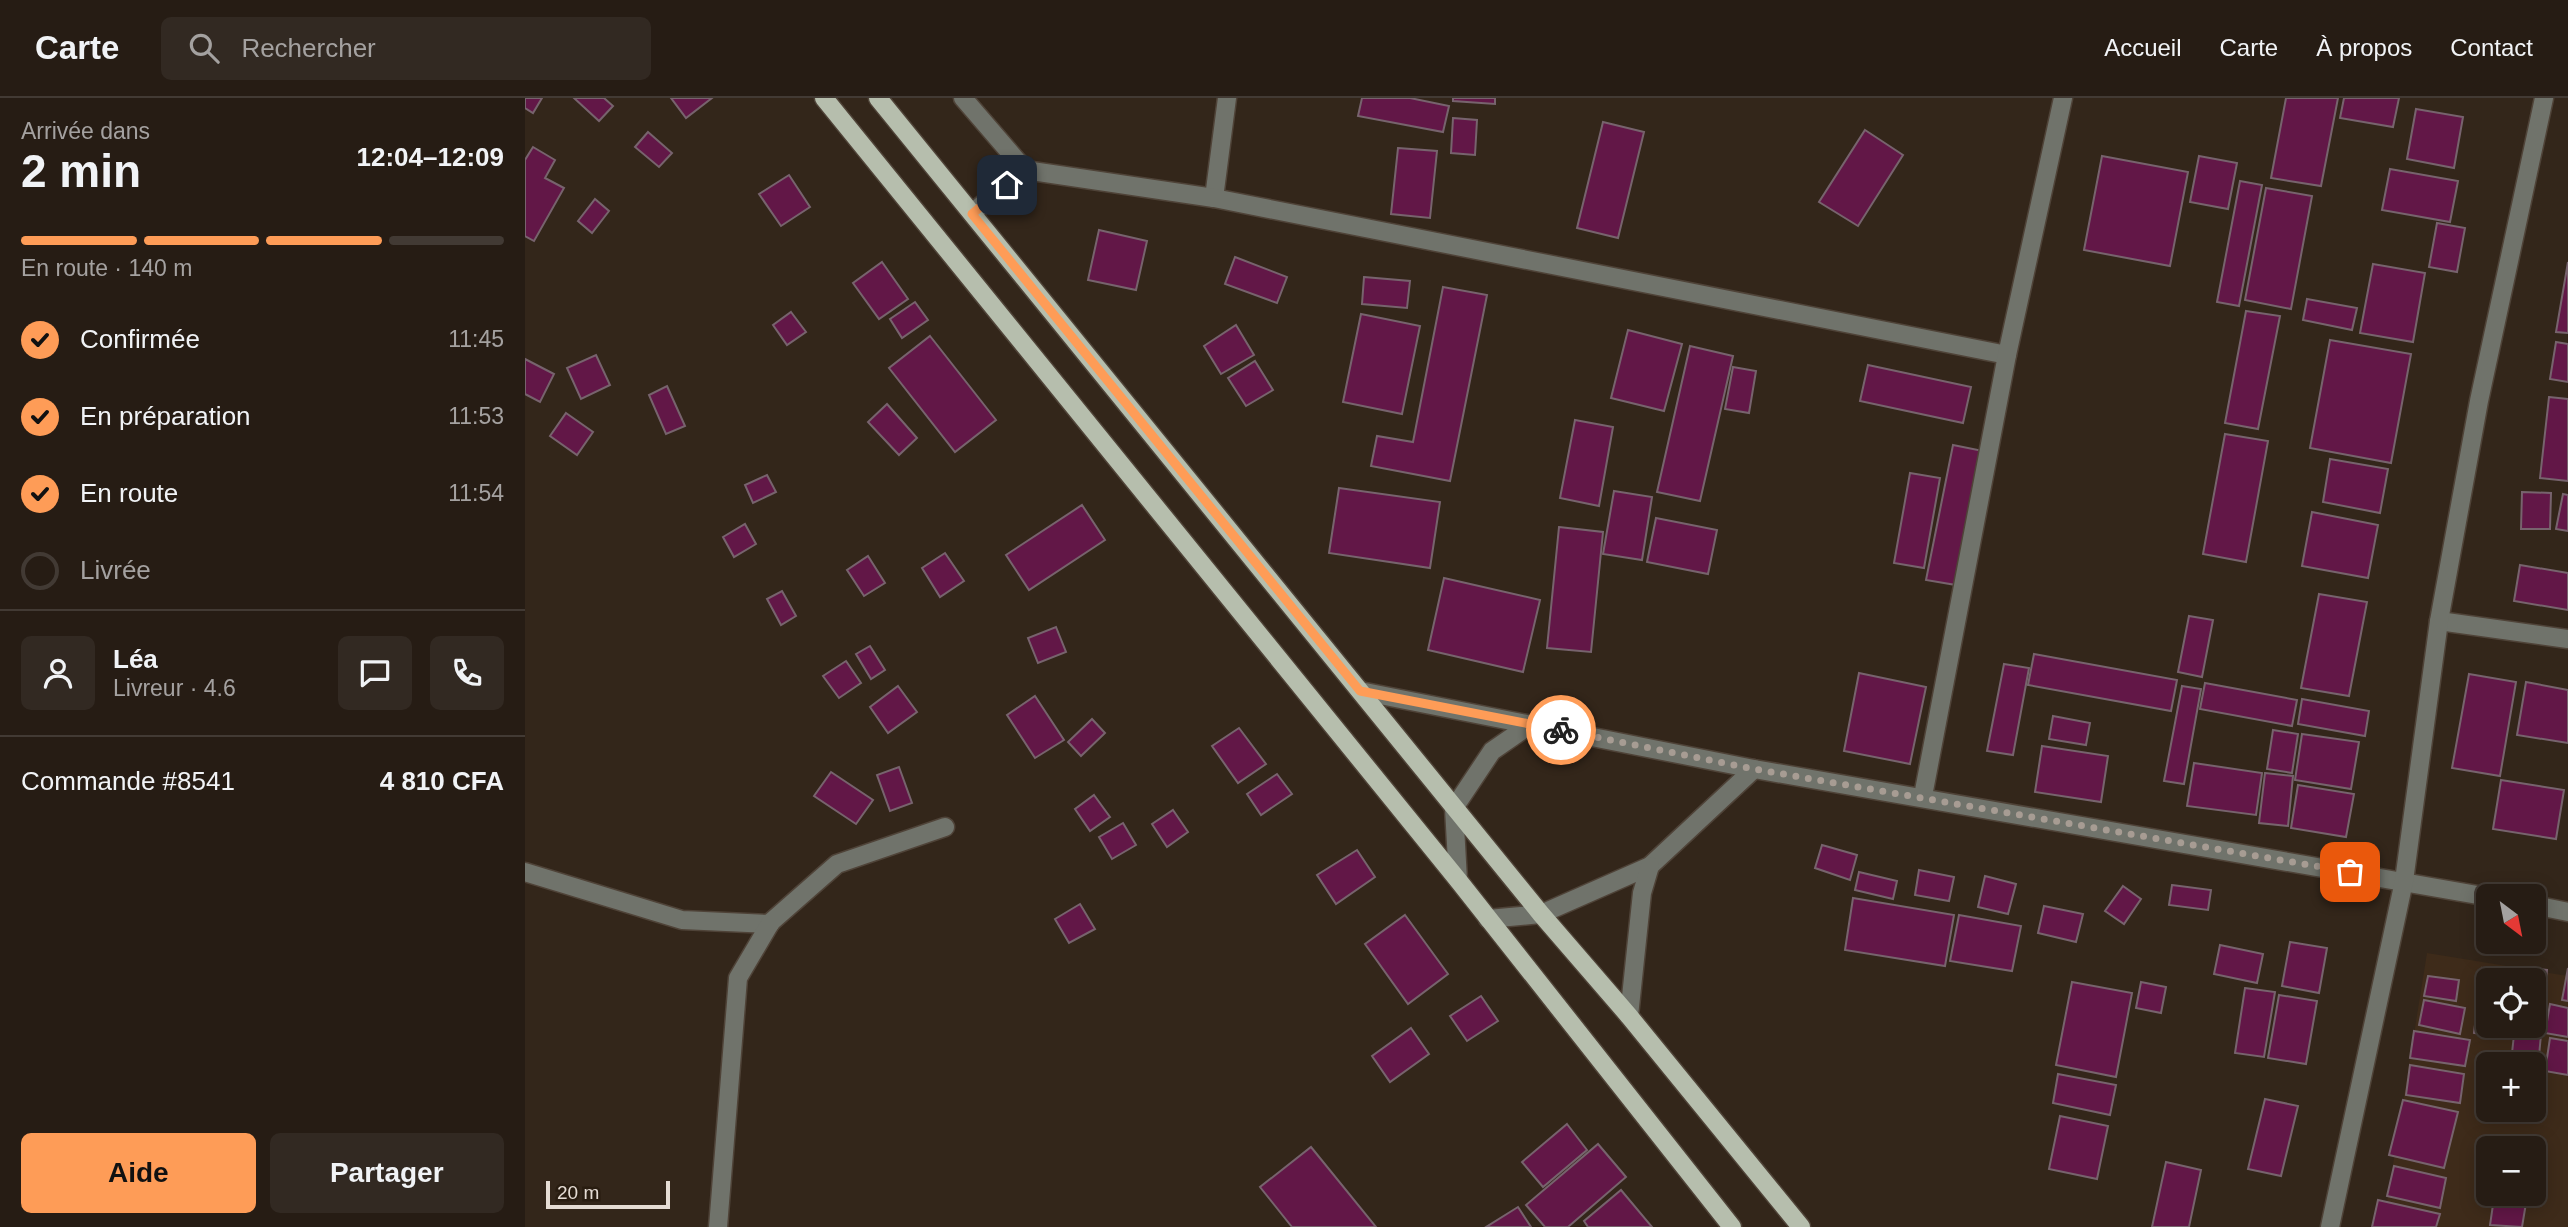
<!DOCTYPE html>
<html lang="fr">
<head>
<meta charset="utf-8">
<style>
  :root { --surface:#261c14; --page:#322922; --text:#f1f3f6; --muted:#a4a1a0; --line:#423a34; --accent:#fe9c57 }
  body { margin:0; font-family:Arial,sans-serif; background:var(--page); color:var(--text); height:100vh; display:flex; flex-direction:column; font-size:26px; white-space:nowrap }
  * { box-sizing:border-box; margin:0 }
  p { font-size:23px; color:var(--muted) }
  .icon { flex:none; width:38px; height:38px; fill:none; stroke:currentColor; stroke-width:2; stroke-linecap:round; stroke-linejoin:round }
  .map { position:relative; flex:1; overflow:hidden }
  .panel { display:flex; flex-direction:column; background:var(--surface); width:525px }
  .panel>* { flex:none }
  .needle { width:46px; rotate:148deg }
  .fabs { position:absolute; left:1951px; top:786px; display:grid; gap:14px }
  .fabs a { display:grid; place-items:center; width:70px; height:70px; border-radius:10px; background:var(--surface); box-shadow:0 4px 18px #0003,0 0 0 2px var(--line); font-size:35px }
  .scale { position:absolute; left:21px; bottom:18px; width:124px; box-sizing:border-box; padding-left:7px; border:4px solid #e5dcd4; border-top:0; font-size:19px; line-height:24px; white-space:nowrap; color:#e5dcd4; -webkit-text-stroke:5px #291d11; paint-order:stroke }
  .pin { position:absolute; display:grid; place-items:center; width:60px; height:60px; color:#fff; margin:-30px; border-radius:14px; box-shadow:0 4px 10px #0006 }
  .courier { position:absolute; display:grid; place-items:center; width:70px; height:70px; margin:-35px; border:5px solid #fe9c57; border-radius:50%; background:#fff; color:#222; box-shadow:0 2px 9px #0007 }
  .summary em { font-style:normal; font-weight:800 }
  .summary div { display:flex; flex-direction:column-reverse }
  .summary { display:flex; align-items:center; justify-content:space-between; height:119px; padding:0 21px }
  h1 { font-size:46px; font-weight:800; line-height:52px }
  .bar { display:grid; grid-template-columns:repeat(4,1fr); gap:10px 7px; align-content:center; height:84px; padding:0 21px }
  .bar i { height:9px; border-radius:5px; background:var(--line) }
  .bar .on { background:var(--accent) }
  .bar p { grid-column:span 4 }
  .line { display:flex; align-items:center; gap:18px; padding:0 21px; border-top:2px solid var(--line) }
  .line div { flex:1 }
  .round { display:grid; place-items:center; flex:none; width:74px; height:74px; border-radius:10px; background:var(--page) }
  ol { padding:0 21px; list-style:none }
  li { display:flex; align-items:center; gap:21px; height:77px }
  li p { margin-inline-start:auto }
  li .icon { padding:7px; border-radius:50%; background:var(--accent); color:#111; stroke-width:4 }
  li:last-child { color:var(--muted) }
  li i { width:38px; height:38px; border:4px solid var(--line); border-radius:50% }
  .primary-button { display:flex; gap:14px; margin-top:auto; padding:14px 21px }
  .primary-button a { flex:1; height:80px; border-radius:10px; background:var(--accent); color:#111; font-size:28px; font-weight:800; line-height:80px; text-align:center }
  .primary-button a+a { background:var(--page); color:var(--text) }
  header { display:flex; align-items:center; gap:42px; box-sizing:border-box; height:98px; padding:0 35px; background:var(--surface); border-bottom:2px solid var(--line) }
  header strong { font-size:33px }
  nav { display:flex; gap:38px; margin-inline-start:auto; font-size:24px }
  .search { width:490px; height:63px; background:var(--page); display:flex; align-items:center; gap:18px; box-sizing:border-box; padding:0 24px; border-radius:10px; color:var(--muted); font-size:26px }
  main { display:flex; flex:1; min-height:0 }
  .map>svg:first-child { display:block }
  .built { fill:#3e2b1a; fill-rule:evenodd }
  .building { fill:#621747; stroke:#77636d; stroke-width:2 }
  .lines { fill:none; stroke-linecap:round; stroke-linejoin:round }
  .minor-casing { stroke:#4f4338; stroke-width:21 }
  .major-casing { stroke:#4f4338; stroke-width:21 }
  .minor { stroke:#70736b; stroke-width:18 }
  .major { stroke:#b6bead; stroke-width:18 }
  .done { stroke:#a79c93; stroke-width:7; stroke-dasharray:0 12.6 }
  .route { stroke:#fe9c57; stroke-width:9 }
</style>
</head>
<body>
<header>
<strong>Carte</strong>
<div class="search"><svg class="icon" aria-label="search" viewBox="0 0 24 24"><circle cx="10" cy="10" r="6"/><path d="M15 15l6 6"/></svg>Rechercher</div>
<nav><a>Accueil</a><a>Carte</a><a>À propos</a><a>Contact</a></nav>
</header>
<main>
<section class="panel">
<div class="summary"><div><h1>2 min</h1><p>Arrivée dans</p></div><em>12:04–12:09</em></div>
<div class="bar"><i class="on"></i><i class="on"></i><i class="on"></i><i></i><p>En route · 140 m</p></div>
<ol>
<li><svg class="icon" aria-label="check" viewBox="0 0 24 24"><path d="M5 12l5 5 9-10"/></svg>Confirmée<p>11:45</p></li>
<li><svg class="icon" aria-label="check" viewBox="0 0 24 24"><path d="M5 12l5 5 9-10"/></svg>En préparation<p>11:53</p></li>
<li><svg class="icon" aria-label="check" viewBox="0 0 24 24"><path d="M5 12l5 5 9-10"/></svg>En route<p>11:54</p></li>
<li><i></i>Livrée</li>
</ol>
<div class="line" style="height:126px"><a class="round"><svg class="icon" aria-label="person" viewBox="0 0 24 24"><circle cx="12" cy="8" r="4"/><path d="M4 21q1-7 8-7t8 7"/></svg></a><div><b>Léa</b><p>Livreur · 4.6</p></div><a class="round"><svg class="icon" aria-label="chat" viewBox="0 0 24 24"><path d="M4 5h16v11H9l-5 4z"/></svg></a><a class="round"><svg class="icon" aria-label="phone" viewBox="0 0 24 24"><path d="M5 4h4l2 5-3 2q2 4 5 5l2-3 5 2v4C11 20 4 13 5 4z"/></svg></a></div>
<div class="line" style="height:91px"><div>Commande #8541</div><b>4 810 CFA</b></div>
<div class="primary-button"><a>Aide</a><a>Partager</a></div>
</section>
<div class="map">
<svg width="2043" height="1129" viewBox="0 0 2043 1129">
  <rect width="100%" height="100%" fill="#33261a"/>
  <path class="built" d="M 1902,855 L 2043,878 L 2043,1129 L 1858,1129 ZM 1964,882 L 2009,882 L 2009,928 L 1964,928 ZM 1964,966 L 2009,966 L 2009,1012 L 1964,1012 ZM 1964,1050 L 2009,1050 L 2009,1096 L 1964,1096 Z"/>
  <g class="building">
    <path d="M 0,0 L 17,0 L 8,15 L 0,10 Z"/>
    <path d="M 49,0 L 79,0 L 88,8 L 74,23 Z"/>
    <path d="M 146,0 L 187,0 L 161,20 Z"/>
    <path d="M 837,0 L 885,0 L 924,8 L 918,34 L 833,18 Z"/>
    <path d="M 928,0 L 970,0 L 970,6 L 928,3 Z"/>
    <path d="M 1761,0 L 1813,0 L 1796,88 L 1746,80 Z"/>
    <path d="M 1819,0 L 1874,0 L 1868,29 L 1815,20 Z"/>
    <path d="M 1891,11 L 1938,19 L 1929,70 L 1882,61 Z"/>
    <path d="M 928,20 L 952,22 L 950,57 L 926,55 Z"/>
    <path d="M 1078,24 L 1119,34 L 1093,140 L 1052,130 Z"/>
    <path d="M 1340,32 L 1378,57 L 1333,128 L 1294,104 Z"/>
    <path d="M 123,34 L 147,55 L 134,69 L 110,49 Z"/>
    <path d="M 8,49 L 30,62 L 20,80 L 39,90 L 9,143 L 0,138 L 0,62 Z"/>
    <path d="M 873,50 L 912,53 L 905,120 L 866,116 Z"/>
    <path d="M 1577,58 L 1663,74 L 1645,168 L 1559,152 Z"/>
    <path d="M 1674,58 L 1712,65 L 1703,111 L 1665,104 Z"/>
    <path d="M 1865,71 L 1933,83 L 1925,124 L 1857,112 Z"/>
    <path d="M 264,77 L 285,109 L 256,128 L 234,96 Z"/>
    <path d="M 1715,83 L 1737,87 L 1714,208 L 1692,204 Z"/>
    <path d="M 1741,90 L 1787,98 L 1766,211 L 1720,202 Z"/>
    <path d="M 70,101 L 84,113 L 67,135 L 53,123 Z"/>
    <path d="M 1912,125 L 1940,130 L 1932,174 L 1904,169 Z"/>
    <path d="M 574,132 L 622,143 L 611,192 L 563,182 Z"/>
    <path d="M 710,159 L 762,179 L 752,205 L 700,186 Z"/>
    <path d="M 357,164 L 383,201 L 354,221 L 328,185 Z"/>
    <path d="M 2043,164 L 2043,235 L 2031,234 Z"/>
    <path d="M 1848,166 L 1900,175 L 1888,244 L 1835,235 Z"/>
    <path d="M 839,179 L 885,183 L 882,210 L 837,206 Z"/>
    <path d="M 918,189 L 962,197 L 925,383 L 846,368 L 852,338 L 888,344 Z"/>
    <path d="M 1782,201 L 1832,210 L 1827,232 L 1778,222 Z"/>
    <path d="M 390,204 L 403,222 L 377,240 L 365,221 Z"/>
    <path d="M 1721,213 L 1755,218 L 1733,331 L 1700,325 Z"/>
    <path d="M 266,214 L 281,234 L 262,247 L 248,227 Z"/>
    <path d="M 836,216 L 895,228 L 877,316 L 818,304 Z"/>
    <path d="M 711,227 L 729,257 L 696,276 L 679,248 Z"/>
    <path d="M 1103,232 L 1157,246 L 1139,313 L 1086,300 Z"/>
    <path d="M 405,238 L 471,322 L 430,354 L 364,270 Z"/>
    <path d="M 1805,242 L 1886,256 L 1866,365 L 1785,350 Z"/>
    <path d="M 2031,244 L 2043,246 L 2043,284 L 2025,281 Z"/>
    <path d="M 1165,248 L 1208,258 L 1175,403 L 1132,394 Z"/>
    <path d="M 71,257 L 85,287 L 56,301 L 42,270 Z"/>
    <path d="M 0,261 L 29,276 L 15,304 L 0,296 Z"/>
    <path d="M 730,263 L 748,292 L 721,308 L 703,280 Z"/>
    <path d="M 1343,267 L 1446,289 L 1438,325 L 1335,303 Z"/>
    <path d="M 1208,269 L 1231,273 L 1224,315 L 1200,311 Z"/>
    <path d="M 142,288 L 160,328 L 141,336 L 124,297 Z"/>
    <path d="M 2024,299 L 2043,301 L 2043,383 L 2015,380 Z"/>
    <path d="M 362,306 L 392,340 L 374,357 L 343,324 Z"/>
    <path d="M 41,315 L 68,334 L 52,357 L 25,338 Z"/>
    <path d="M 1050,322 L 1088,329 L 1074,408 L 1035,400 Z"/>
    <path d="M 1700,336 L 1743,343 L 1721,464 L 1678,456 Z"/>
    <path d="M 1428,347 L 1458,353 L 1431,487 L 1401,482 Z"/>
    <path d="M 1805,361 L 1863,371 L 1855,415 L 1798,404 Z"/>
    <path d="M 1385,375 L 1415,380 L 1399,470 L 1369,465 Z"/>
    <path d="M 242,377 L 251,394 L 228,405 L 220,387 Z"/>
    <path d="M 814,390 L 915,404 L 905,470 L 804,455 Z"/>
    <path d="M 1089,393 L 1127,399 L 1117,462 L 1078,456 Z"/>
    <path d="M 1997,394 L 2026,395 L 2025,431 L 1996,431 Z"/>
    <path d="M 2038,396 L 2043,397 L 2043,433 L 2031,431 Z"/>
    <path d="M 557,407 L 580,442 L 504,492 L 481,457 Z"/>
    <path d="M 1787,414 L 1853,427 L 1843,480 L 1777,468 Z"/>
    <path d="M 1131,420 L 1192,432 L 1183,476 L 1122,464 Z"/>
    <path d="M 220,426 L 231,446 L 209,459 L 198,439 Z"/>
    <path d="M 1034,429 L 1078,434 L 1066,554 L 1022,550 Z"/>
    <path d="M 420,455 L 439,483 L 415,499 L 397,470 Z"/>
    <path d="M 343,458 L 360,485 L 339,498 L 322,472 Z"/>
    <path d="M 1995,467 L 2043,475 L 2043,512 L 1989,503 Z"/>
    <path d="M 919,480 L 1015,502 L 998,574 L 903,552 Z"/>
    <path d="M 257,493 L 271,518 L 256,527 L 242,501 Z"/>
    <path d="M 1794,496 L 1842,504 L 1824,598 L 1776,590 Z"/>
    <path d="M 1664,518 L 1688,522 L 1677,579 L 1653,574 Z"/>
    <path d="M 531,529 L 541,554 L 513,565 L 503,540 Z"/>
    <path d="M 345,548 L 360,572 L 346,581 L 331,556 Z"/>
    <path d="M 1509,556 L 1652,582 L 1646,613 L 1503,587 Z"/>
    <path d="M 321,563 L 336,585 L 314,600 L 298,578 Z"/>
    <path d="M 1479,566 L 1504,570 L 1488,657 L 1462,653 Z"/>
    <path d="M 1334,575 L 1401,589 L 1385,666 L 1319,653 Z"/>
    <path d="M 1944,576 L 1991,584 L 1975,678 L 1927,670 Z"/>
    <path d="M 2001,584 L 2043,592 L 2043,645 L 1992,637 Z"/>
    <path d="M 1680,585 L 1772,602 L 1767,628 L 1675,611 Z"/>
    <path d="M 373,588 L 392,614 L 363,635 L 345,609 Z"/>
    <path d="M 1657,588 L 1676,591 L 1659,686 L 1639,683 Z"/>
    <path d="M 510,598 L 539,642 L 510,660 L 482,617 Z"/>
    <path d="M 1777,601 L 1844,613 L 1840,638 L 1773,626 Z"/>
    <path d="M 1528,618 L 1565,625 L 1561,647 L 1524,641 Z"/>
    <path d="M 567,621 L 580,635 L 556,658 L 543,644 Z"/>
    <path d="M 714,630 L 741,666 L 713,685 L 687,648 Z"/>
    <path d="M 1748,632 L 1773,636 L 1767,675 L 1742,671 Z"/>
    <path d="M 1777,636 L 1834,644 L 1826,691 L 1770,682 Z"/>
    <path d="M 1517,648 L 1583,658 L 1576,704 L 1510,694 Z"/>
    <path d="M 1669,665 L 1737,675 L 1731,717 L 1662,708 Z"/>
    <path d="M 374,669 L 387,705 L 365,713 L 352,677 Z"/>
    <path d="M 306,674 L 348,702 L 331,726 L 289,698 Z"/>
    <path d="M 1740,675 L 1768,678 L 1763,728 L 1734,725 Z"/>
    <path d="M 752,676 L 767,696 L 736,717 L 722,696 Z"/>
    <path d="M 1976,682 L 2039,692 L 2031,741 L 1968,731 Z"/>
    <path d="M 1773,687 L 1829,696 L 1821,739 L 1766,730 Z"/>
    <path d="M 569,697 L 585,719 L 565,733 L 550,711 Z"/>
    <path d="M 648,712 L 663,734 L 642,749 L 627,726 Z"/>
    <path d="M 598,725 L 611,747 L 587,761 L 574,739 Z"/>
    <path d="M 1297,747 L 1332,757 L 1325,782 L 1290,770 Z"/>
    <path d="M 832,752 L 850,779 L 811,806 L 792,777 Z"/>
    <path d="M 1394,772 L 1429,779 L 1424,803 L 1390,797 Z"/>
    <path d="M 1334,774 L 1372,783 L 1368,801 L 1330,792 Z"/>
    <path d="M 1460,778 L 1491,786 L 1483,816 L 1453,809 Z"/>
    <path d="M 1647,787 L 1686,792 L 1683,812 L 1644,807 Z"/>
    <path d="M 1598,788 L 1616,801 L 1599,826 L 1580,813 Z"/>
    <path d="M 1328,800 L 1429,817 L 1420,868 L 1320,852 Z"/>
    <path d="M 555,806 L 570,831 L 544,845 L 530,821 Z"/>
    <path d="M 1519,808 L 1558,816 L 1551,844 L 1513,835 Z"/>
    <path d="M 880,817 L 923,876 L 883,906 L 840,846 Z"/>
    <path d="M 1434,817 L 1496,828 L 1487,873 L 1425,863 Z"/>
    <path d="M 1765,844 L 1802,850 L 1794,895 L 1757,888 Z"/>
    <path d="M 1695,847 L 1738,856 L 1732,885 L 1689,876 Z"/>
    <path d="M 1995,869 L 2022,872 L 2014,958 L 1987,955 L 1990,928 L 2009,928 L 2009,882 L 1994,882 Z"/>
    <path d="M 1957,870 L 1991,875 L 1990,882 L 1964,882 L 1964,928 L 1983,928 L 1981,940 L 1949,935 Z"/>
    <path d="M 2043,870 L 2043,903 L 2037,902 Z"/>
    <path d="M 1903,878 L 1934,882 L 1931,903 L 1899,898 Z"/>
    <path d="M 1547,884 L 1607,895 L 1591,979 L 1531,967 Z"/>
    <path d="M 1616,884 L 1641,889 L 1636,915 L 1611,910 Z"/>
    <path d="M 1720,890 L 1750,894 L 1739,959 L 1710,955 Z"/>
    <path d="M 1754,897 L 1792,903 L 1781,966 L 1743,960 Z"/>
    <path d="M 956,898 L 973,923 L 942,943 L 925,918 Z"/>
    <path d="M 1899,902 L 1940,910 L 1935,936 L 1894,927 Z"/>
    <path d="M 2025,906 L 2043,910 L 2043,939 L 2020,935 Z"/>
    <path d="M 886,930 L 904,956 L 865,984 L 847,958 Z"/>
    <path d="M 1889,933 L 1945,942 L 1940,968 L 1885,960 Z"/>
    <path d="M 2025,940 L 2043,943 L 2043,977 L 2020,973 Z"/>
    <path d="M 1885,967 L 1939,976 L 1935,1005 L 1881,997 Z"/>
    <path d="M 1533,976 L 1591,987 L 1585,1017 L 1528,1005 Z"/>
    <path d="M 1964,985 L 1964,1012 L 1985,1012 L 1981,1024 L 1955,1017 Z"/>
    <path d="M 1740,1001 L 1773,1008 L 1756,1078 L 1723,1071 Z"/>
    <path d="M 1878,1002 L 1933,1014 L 1919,1070 L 1864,1057 Z"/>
    <path d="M 1535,1018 L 1583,1028 L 1572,1081 L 1524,1071 Z"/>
    <path d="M 1042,1026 L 1062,1052 L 1018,1089 L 997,1064 Z"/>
    <path d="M 1073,1046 L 1101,1079 L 1043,1129 L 1020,1129 L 1001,1107 Z"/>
    <path d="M 786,1049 L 851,1129 L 767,1129 L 735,1089 Z"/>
    <path d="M 1641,1064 L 1676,1072 L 1664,1129 L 1627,1129 Z"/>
    <path d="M 1869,1068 L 1921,1080 L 1915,1110 L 1862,1098 Z"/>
    <path d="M 1096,1092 L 1127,1129 L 1063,1129 L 1059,1123 Z"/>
    <path d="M 1969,1100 L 2001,1105 L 1997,1129 L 1965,1127 Z"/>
    <path d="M 1853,1102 L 1915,1116 L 1911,1129 L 1847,1129 Z"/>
    <path d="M 993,1109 L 1006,1129 L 961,1129 Z"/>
  </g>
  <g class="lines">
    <g class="minor-casing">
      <g id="minor">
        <path d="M 438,0 L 500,72"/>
        <path d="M 689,100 L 702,0"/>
        <path d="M 447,115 L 500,72 L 689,100 L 1482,257"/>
        <path d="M 1914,523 L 2043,541"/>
        <path d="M 835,593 L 1229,671 L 1964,799"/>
        <path d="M 1398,698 L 1482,257 L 1538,0"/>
        <path d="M 0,774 L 157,822 L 245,826"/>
        <path d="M 933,782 L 929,710 L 967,653 L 1006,626"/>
        <path d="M 2009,807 L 2043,814"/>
        <path d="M 963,821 L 1016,816 L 1125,768 L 1229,671"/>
        <path d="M 1104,918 L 1117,795 L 1125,768"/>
        <path d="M 193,1129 L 213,880 L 246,824 L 312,766 L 420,729"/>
        <path d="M 1805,1129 L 1879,783 L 1914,523 L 1954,303 L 2019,0"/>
      </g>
    </g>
    <g class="major-casing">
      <g id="major">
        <path d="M 299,0 L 933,782 L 1207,1129"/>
        <path d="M 353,0 L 1016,816 L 1104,918 L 1276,1129"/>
      </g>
    </g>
    <use href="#minor" class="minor"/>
    <use href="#major" class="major"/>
  </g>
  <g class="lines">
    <path class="done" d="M 1036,632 L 1229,671 L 1825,774"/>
    <path class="route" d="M 482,87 L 447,116 L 835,593 L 1036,632"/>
  </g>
</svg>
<div class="fabs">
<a><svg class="needle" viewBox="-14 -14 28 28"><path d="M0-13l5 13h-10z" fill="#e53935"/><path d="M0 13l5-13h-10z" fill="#a4a1a0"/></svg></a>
<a><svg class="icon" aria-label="locate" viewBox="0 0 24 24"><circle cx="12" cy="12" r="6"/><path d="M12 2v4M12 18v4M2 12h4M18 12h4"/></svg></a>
<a>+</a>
<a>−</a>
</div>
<div class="scale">20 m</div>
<div class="pin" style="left:1825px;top:774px;background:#ea580c"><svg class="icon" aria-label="bag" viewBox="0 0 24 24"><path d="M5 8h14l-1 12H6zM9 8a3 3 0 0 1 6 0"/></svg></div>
<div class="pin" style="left:482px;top:87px;background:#1f2937"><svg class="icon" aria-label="home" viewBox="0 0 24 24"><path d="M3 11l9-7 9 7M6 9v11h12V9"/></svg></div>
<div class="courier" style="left:1036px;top:632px"><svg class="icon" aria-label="bike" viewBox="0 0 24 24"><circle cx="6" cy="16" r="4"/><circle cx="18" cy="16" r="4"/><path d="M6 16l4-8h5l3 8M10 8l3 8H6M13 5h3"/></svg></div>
</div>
</main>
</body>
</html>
